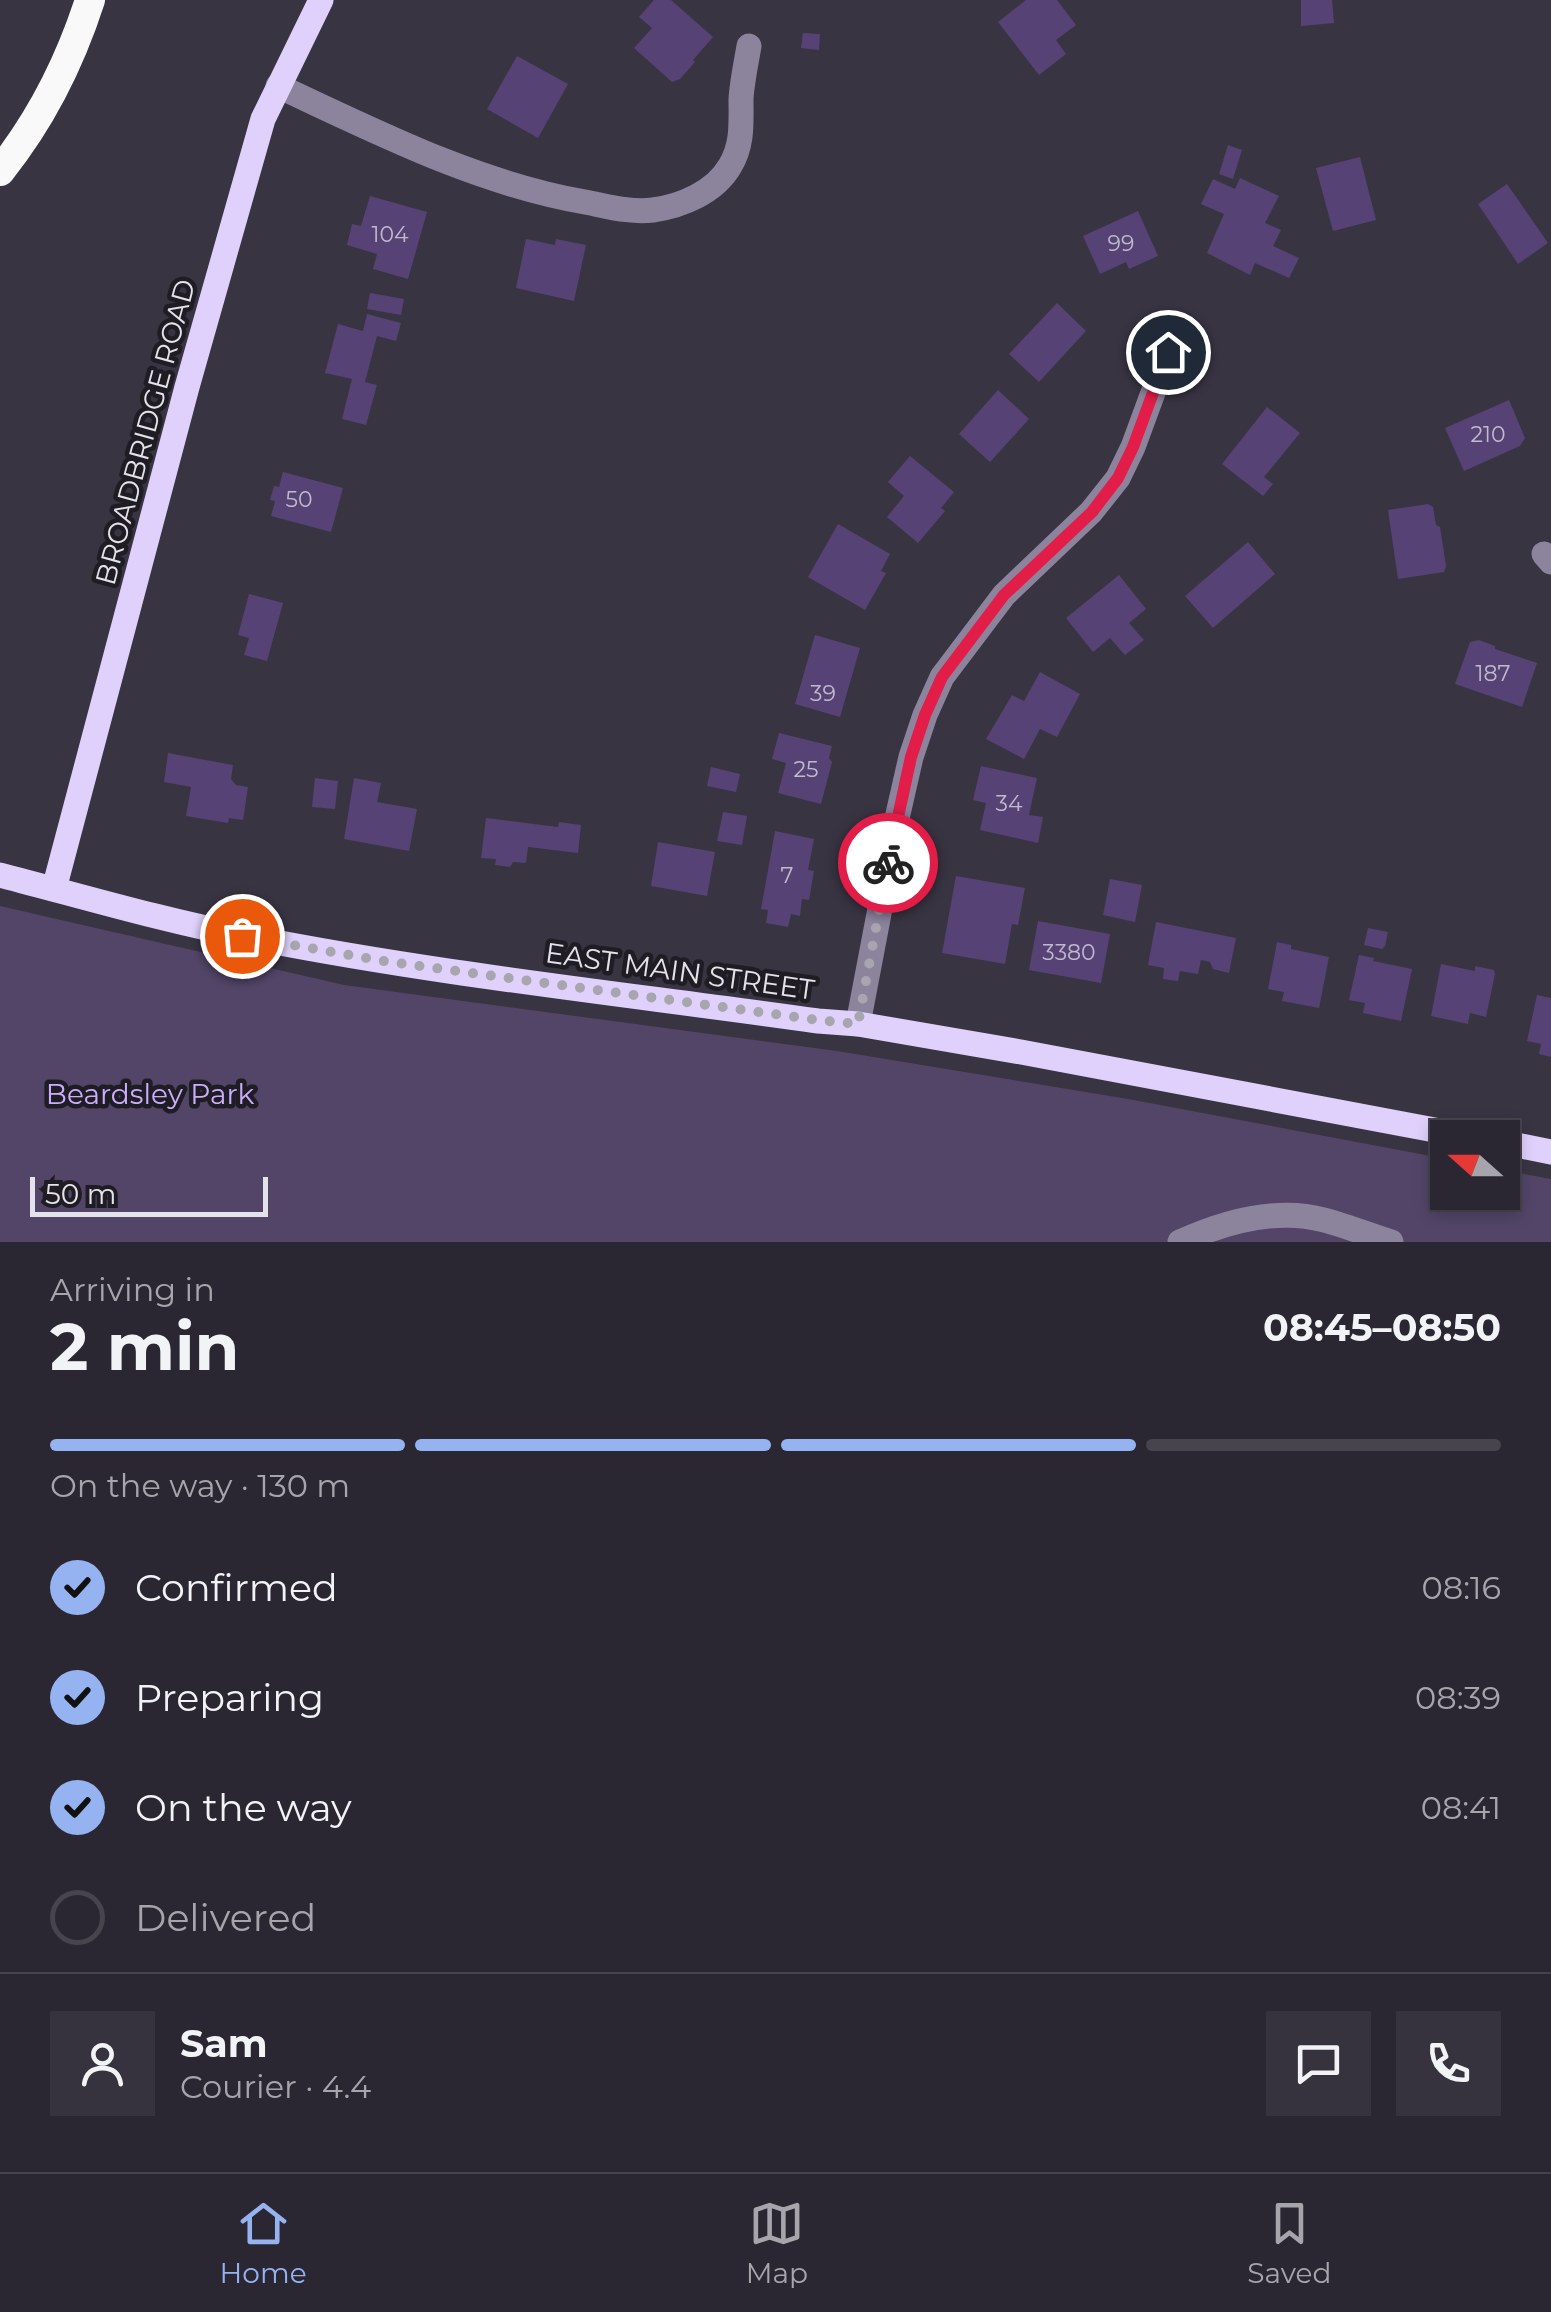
<!DOCTYPE html>
<html lang="en">
<head>
<meta charset="utf-8">
<style>
  :root { --surface:#2b2732; --page:#37333e; --text:#f1f3f6; --muted:#a6a5ac; --line:#47444d; --accent:#95b2f1 }
  body { margin:0; font-family:Montserrat,sans-serif; background:var(--page); color:var(--text); height:100vh; display:flex; flex-direction:column; font-size:38px; white-space:nowrap }
  * { box-sizing:border-box; margin:0 }
  p { font-size:32px; color:var(--muted) }
  .icon { flex:none; width:55px; height:55px; fill:none; stroke:currentColor; stroke-width:2; stroke-linecap:round; stroke-linejoin:round }
  .map { position:relative; height:1242px; overflow:hidden }
  .drawer { display:flex; flex-direction:column; background:var(--surface); flex:1 }
  .drawer>* { flex:none }
  .needle { width:65px; rotate:291deg }
  .fabs { position:absolute; left:1430px; top:1120px; display:grid; gap:20px }
  .fabs a { display:grid; place-items:center; width:90px; height:90px; border-radius:0px; background:var(--surface); box-shadow:0 5px 15px #0003,0 0 0 2px var(--line); font-size:50px }
  .scale { position:absolute; left:30px; bottom:25px; width:238px; box-sizing:border-box; padding-left:10px; border:5px solid #e4e2ea; border-top:0; font-size:28px; line-height:35px; white-space:nowrap; color:#e4e2ea; -webkit-text-stroke:8px #1f1d23; paint-order:stroke }
  .pin { position:absolute; display:grid; place-items:center; width:85px; height:85px; color:#fff; margin:-42px; border:5px solid #fff; border-radius:50%; box-shadow:0 2px 10px #0007 }
  .courier { position:absolute; display:grid; place-items:center; width:100px; height:100px; margin:-50px; border:8px solid #e11d48; border-radius:50%; background:#fff; color:#222; box-shadow:0 2px 12px #0007 }
  .summary em { font-style:normal; font-weight:700 }
  .summary div { display:flex; flex-direction:column-reverse }
  .summary { display:flex; align-items:center; justify-content:space-between; height:170px; padding:0 50px }
  h1 { font-size:65px; font-weight:700; line-height:75px }
  .bar { display:grid; grid-template-columns:repeat(4,1fr); gap:15px 10px; align-content:center; height:120px; padding:0 50px }
  .bar i { height:12px; border-radius:8px; background:var(--line) }
  .bar .on { background:var(--accent) }
  .bar p { grid-column:span 4 }
  .line { display:flex; align-items:center; gap:25px; padding:0 50px; border-top:2px solid var(--line) }
  .line div { flex:1 }
  .round { display:grid; place-items:center; flex:none; width:105px; height:105px; border-radius:0px; background:var(--page) }
  ol { padding:0 50px; list-style:none }
  li { display:flex; align-items:center; gap:30px; height:110px }
  li p { margin-inline-start:auto }
  li .icon { padding:10px; border-radius:50%; background:var(--accent); color:#111; stroke-width:4 }
  li:last-child { color:var(--muted) }
  li i { width:55px; height:55px; border:5px solid var(--line); border-radius:50% }
  .tabs { display:flex; justify-content:space-around; align-items:center; height:140px; border-top:2px solid var(--line); background:var(--surface); font-size:28px; color:var(--muted) }
  .tabs a { display:grid; justify-items:center; gap:5px }
  .tabs .on { color:var(--accent) }
  .map>svg:first-child { display:block }
  .green { fill:#524568 }
  .building { fill:#564275 }
  .lines { fill:none; stroke-linecap:round; stroke-linejoin:round }
  .minor { stroke:#8c839d; stroke-width:25 }
  .major { stroke:#dfd1fb; stroke-width:25 }
  .highway { stroke:#f9f9f9; stroke-width:30 }
  .done { stroke:#a8a5af; stroke-width:10; stroke-dasharray:0 18 }
  .route { stroke:#e11d48; stroke-width:12 }
  .labels { text-anchor:middle; dominant-baseline:central; stroke-width:9; stroke-linejoin:round; paint-order:stroke }
  .number-label { font-size:22px; fill:#c0bacd }
  .street-label { font-size:28px; fill:#e4e2ea; stroke:#1f1d23 }
  .park-label { font-size:28px; fill:#caadfe; stroke:#1f1d23 }
</style>
</head>
<body>
<div class="map">
<svg width="1551" height="1242" viewBox="0 0 1551 1242">
  <rect width="100%" height="100%" fill="#393442"/>
  <path class="green" d="M 0,906 L 344,985 L 837,1051 L 1128,1099 L 1447,1159 L 1448,1192 L 1502,1192 L 1503,1170 L 1551,1179 L 1551,1242 L 0,1242 Z"/>
  <g class="building">
    <path d="M 654,0 L 671,0 L 713,37 L 693,60 L 695,62 L 680,79 L 672,82 L 634,48 L 652,28 L 639,17 Z"/>
    <path d="M 1026,0 L 1057,0 L 1076,25 L 1056,40 L 1066,54 L 1039,75 L 998,22 Z"/>
    <path d="M 1301,0 L 1332,0 L 1334,23 L 1301,26 Z"/>
    <path d="M 803,33 L 820,34 L 819,50 L 801,48 Z"/>
    <path d="M 517,56 L 568,84 L 538,138 L 487,109 Z"/>
    <path d="M 1228,145 L 1242,150 L 1233,179 L 1219,174 Z"/>
    <path d="M 1360,157 L 1376,220 L 1333,231 L 1316,168 Z"/>
    <path d="M 1240,178 L 1279,196 L 1265,223 L 1281,230 L 1273,246 L 1299,258 L 1289,278 L 1255,263 L 1250,275 L 1207,253 L 1224,214 L 1201,204 L 1213,179 L 1235,189 Z"/>
    <path d="M 1507,184 L 1548,243 L 1518,264 L 1478,204 Z"/>
    <path d="M 370,196 L 427,212 L 408,279 L 373,269 L 377,254 L 347,245 L 352,224 L 361,226 Z"/>
    <path d="M 1138,211 L 1158,256 L 1129,269 L 1126,262 L 1100,274 L 1083,236 Z"/>
    <path d="M 526,239 L 555,245 L 556,239 L 586,245 L 574,301 L 516,288 Z"/>
    <path d="M 370,293 L 404,299 L 401,315 L 367,309 Z"/>
    <path d="M 1057,303 L 1086,331 L 1039,382 L 1009,354 Z"/>
    <path d="M 367,314 L 401,323 L 396,341 L 377,336 L 365,382 L 377,385 L 366,425 L 342,419 L 352,379 L 325,373 L 338,324 L 363,331 Z"/>
    <path d="M 998,390 L 1029,419 L 990,462 L 959,434 Z"/>
    <path d="M 1509,400 L 1525,438 L 1520,446 L 1464,471 L 1445,428 Z"/>
    <path d="M 1267,407 L 1300,433 L 1264,477 L 1273,484 L 1263,496 L 1222,464 Z"/>
    <path d="M 910,456 L 954,492 L 941,508 L 945,511 L 918,543 L 887,517 L 904,496 L 888,482 Z"/>
    <path d="M 283,472 L 343,488 L 331,532 L 271,516 L 275,501 L 270,500 L 274,486 L 279,487 Z"/>
    <path d="M 1428,504 L 1433,507 L 1436,525 L 1440,527 L 1446,566 L 1444,572 L 1398,579 L 1388,510 Z"/>
    <path d="M 838,524 L 890,554 L 881,571 L 886,573 L 865,610 L 808,577 Z"/>
    <path d="M 1248,542 L 1275,574 L 1213,628 L 1185,596 Z"/>
    <path d="M 1119,575 L 1146,609 L 1129,623 L 1144,640 L 1125,655 L 1110,638 L 1093,652 L 1066,618 Z"/>
    <path d="M 249,594 L 283,603 L 267,661 L 244,655 L 249,638 L 238,635 Z"/>
    <path d="M 815,635 L 860,648 L 840,717 L 795,704 Z"/>
    <path d="M 1479,640 L 1495,646 L 1495,649 L 1537,663 L 1522,707 L 1455,684 L 1470,642 Z"/>
    <path d="M 1040,672 L 1080,694 L 1057,737 L 1040,729 L 1024,759 L 986,739 L 1012,695 L 1024,701 Z"/>
    <path d="M 779,733 L 832,746 L 829,758 L 832,762 L 821,804 L 778,793 L 786,763 L 772,759 Z"/>
    <path d="M 168,753 L 233,765 L 231,779 L 236,785 L 248,787 L 243,820 L 229,818 L 228,823 L 186,816 L 191,787 L 164,782 Z"/>
    <path d="M 981,766 L 1037,778 L 1029,815 L 1043,817 L 1038,843 L 980,830 L 986,803 L 973,800 Z"/>
    <path d="M 711,767 L 740,774 L 736,792 L 707,786 Z"/>
    <path d="M 315,778 L 338,781 L 335,809 L 312,807 Z"/>
    <path d="M 354,778 L 381,783 L 377,802 L 417,809 L 409,851 L 344,839 Z"/>
    <path d="M 723,812 L 747,816 L 742,845 L 717,841 Z"/>
    <path d="M 486,818 L 558,827 L 559,822 L 581,825 L 578,853 L 528,847 L 526,863 L 513,862 L 510,867 L 495,865 L 496,859 L 481,858 Z"/>
    <path d="M 775,831 L 814,839 L 808,870 L 814,871 L 809,900 L 802,899 L 800,916 L 791,914 L 788,927 L 766,923 L 768,910 L 761,909 Z"/>
    <path d="M 658,842 L 715,852 L 707,896 L 651,886 Z"/>
    <path d="M 956,876 L 1025,888 L 1018,925 L 1012,924 L 1005,964 L 942,953 Z"/>
    <path d="M 1110,879 L 1142,885 L 1135,922 L 1103,915 Z"/>
    <path d="M 1038,921 L 1110,934 L 1101,983 L 1029,970 Z"/>
    <path d="M 1156,922 L 1236,938 L 1229,973 L 1213,969 L 1210,962 L 1201,960 L 1198,974 L 1180,971 L 1178,981 L 1163,979 L 1164,968 L 1148,965 Z"/>
    <path d="M 1368,928 L 1388,932 L 1385,946 L 1382,949 L 1364,945 Z"/>
    <path d="M 1277,942 L 1291,945 L 1291,949 L 1329,957 L 1319,1008 L 1282,1001 L 1284,992 L 1268,989 Z"/>
    <path d="M 1359,955 L 1374,958 L 1373,961 L 1412,969 L 1401,1021 L 1363,1013 L 1365,1003 L 1349,1000 Z"/>
    <path d="M 1441,964 L 1475,971 L 1475,966 L 1494,970 L 1495,974 L 1486,1017 L 1470,1013 L 1468,1024 L 1431,1016 Z"/>
    <path d="M 1537,995 L 1551,998 L 1551,1057 L 1539,1054 L 1541,1044 L 1527,1041 Z"/>
  </g>
  <g class="lines">
    <g class="minor">
      <path d="M 278,86 C 377,132 476,183 585,202 C 607,206 630,213 653,210 C 682,206 715,192 730,166 C 743,145 741,123 741,99 C 742,82 746,64 749,46"/>
      <path d="M 1544,554 L 1551,562"/>
      <path d="M 858,1024 L 898,814 L 911,757 L 925,715 L 942,677 L 1004,595 L 1091,512 L 1118,478 L 1133,447 L 1168,352"/>
      <path d="M 1180,1242 C 1224,1222 1276,1207 1324,1220 C 1347,1226 1369,1235 1391,1242"/>
    </g>
    <g class="major">
      <path d="M 0,875 C 81,896 162,920 244,936 C 434,974 626,994 818,1021 L 858,1024 L 1021,1052 L 1477,1138"/>
      <path d="M 54,889 L 187,387 L 263,119 L 321,0"/>
      <path d="M 1502,1142 L 1551,1152"/>
    </g>
    <path class="highway" d="M 0,171 C 41,120 70,62 90,0"/>
  </g>
  <g class="lines">
    <path class="done" d="M 242,936 L 383,961 L 818,1020 L 858,1024 L 888,863"/>
    <path class="route" d="M 888,863 L 911,757 L 925,715 L 942,677 L 1004,595 L 1092,512 L 1118,478 L 1133,447 L 1168,352"/>
  </g>
  <g class="labels">
    <g class="number-label">
      <text x="390" y="234">104</text>
      <text x="1121" y="243">99</text>
      <text x="1488" y="434">210</text>
      <text x="299" y="499">50</text>
      <text x="1493" y="673">187</text>
      <text x="823" y="693">39</text>
      <text x="806" y="769">25</text>
      <text x="1009" y="803">34</text>
      <text x="787" y="875">7</text>
      <text x="1069" y="952">3380</text>
    </g>
    <g class="street-label">
      <text transform="translate(145 432) rotate(-75)">BROADBRIDGE ROAD</text>
      <text transform="translate(680 971) rotate(8)">EAST MAIN STREET</text>
    </g>
    <g class="park-label">
      <text x="150" y="1094">Beardsley Park</text>
    </g>
  </g>
</svg>
<div class="fabs">
<a><svg class="needle" viewBox="-14 -14 28 28"><path d="M0-13l5 13h-10z" fill="#e53935"/><path d="M0 13l5-13h-10z" fill="#a6a5ac"/></svg></a>
</div>
<div class="scale">50 m</div>
<div class="pin" style="left:242px;top:936px;background:#ea580c"><svg class="icon" aria-label="bag" viewBox="0 0 24 24"><path d="M5 8h14l-1 12H6zM9 8a3 3 0 0 1 6 0"/></svg></div>
<div class="pin" style="left:1168px;top:352px;background:#1f2937"><svg class="icon" aria-label="home" viewBox="0 0 24 24"><path d="M3 11l9-7 9 7M6 9v11h12V9"/></svg></div>
<div class="courier" style="left:888px;top:863px"><svg class="icon" aria-label="bike" viewBox="0 0 24 24"><circle cx="6" cy="16" r="4"/><circle cx="18" cy="16" r="4"/><path d="M6 16l4-8h5l3 8M10 8l3 8H6M13 5h3"/></svg></div>
</div>
<section class="drawer">
<div class="summary"><div><h1>2 min</h1><p>Arriving in</p></div><em>08:45–08:50</em></div>
<div class="bar"><i class="on"></i><i class="on"></i><i class="on"></i><i></i><p>On the way · 130 m</p></div>
<ol>
<li><svg class="icon" aria-label="check" viewBox="0 0 24 24"><path d="M5 12l5 5 9-10"/></svg>Confirmed<p>08:16</p></li>
<li><svg class="icon" aria-label="check" viewBox="0 0 24 24"><path d="M5 12l5 5 9-10"/></svg>Preparing<p>08:39</p></li>
<li><svg class="icon" aria-label="check" viewBox="0 0 24 24"><path d="M5 12l5 5 9-10"/></svg>On the way<p>08:41</p></li>
<li><i></i>Delivered</li>
</ol>
<div class="line" style="height:180px"><a class="round"><svg class="icon" aria-label="person" viewBox="0 0 24 24"><circle cx="12" cy="8" r="4"/><path d="M4 21q1-7 8-7t8 7"/></svg></a><div><b>Sam</b><p>Courier · 4.4</p></div><a class="round"><svg class="icon" aria-label="chat" viewBox="0 0 24 24"><path d="M4 5h16v11H9l-5 4z"/></svg></a><a class="round"><svg class="icon" aria-label="phone" viewBox="0 0 24 24"><path d="M5 4h4l2 5-3 2q2 4 5 5l2-3 5 2v4C11 20 4 13 5 4z"/></svg></a></div>
</section>
<nav class="tabs">
<a class="on"><svg class="icon" aria-label="home" viewBox="0 0 24 24"><path d="M3 11l9-7 9 7M6 9v11h12V9"/></svg>Home</a>
<a><svg class="icon" aria-label="map" viewBox="0 0 24 24"><path d="M3 6l6-2 6 2 6-2v14l-6 2-6-2-6 2zM9 4v14M15 6v14"/></svg>Map</a>
<a><svg class="icon" aria-label="saved" viewBox="0 0 24 24"><path d="M7 4h10v16l-5-4-5 4z"/></svg>Saved</a>
</nav>
</body>
</html>
